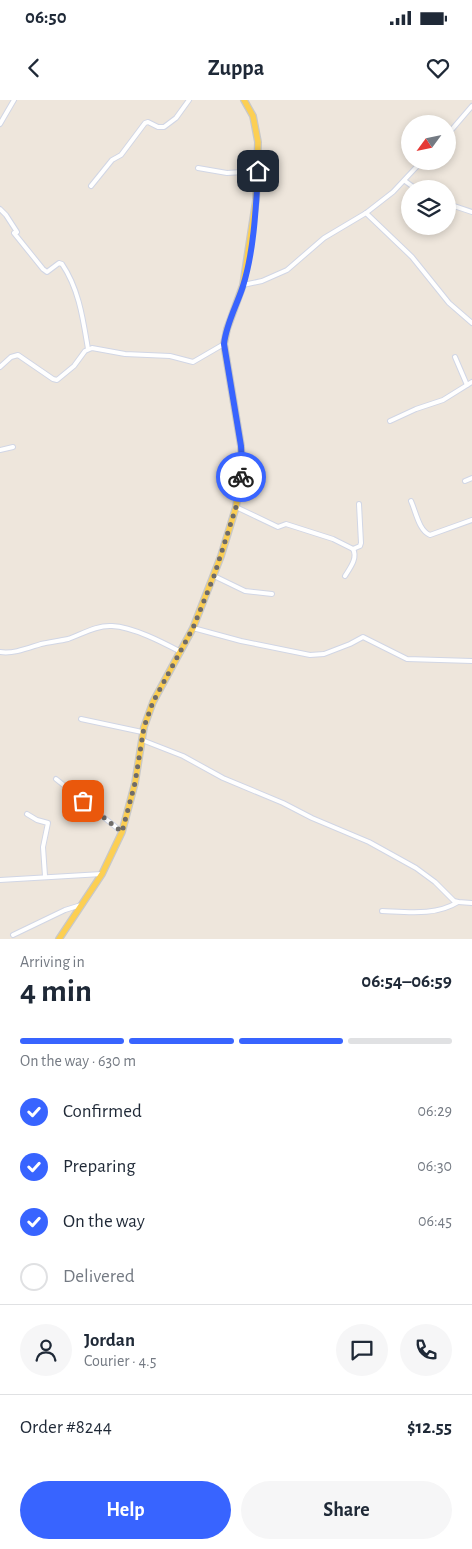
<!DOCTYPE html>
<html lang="en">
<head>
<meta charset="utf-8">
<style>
  :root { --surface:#fff; --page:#f6f6f7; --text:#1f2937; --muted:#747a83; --line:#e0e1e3; --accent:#3864ff }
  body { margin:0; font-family:"Alegreya Sans",sans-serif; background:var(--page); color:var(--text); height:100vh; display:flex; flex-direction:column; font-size:19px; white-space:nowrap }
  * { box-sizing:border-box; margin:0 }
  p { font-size:16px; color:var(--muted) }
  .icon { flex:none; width:28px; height:28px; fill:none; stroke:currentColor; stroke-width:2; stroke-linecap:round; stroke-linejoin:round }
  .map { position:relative; height:839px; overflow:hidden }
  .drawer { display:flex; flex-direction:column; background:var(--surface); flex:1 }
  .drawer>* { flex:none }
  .needle { width:32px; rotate:237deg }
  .buttons { position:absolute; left:401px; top:15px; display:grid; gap:10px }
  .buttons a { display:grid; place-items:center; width:55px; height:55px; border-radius:50%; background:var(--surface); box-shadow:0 2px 8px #0003; font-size:25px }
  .pin { position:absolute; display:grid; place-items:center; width:42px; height:42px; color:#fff; margin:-21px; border-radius:10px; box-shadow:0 2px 8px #0006 }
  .courier { position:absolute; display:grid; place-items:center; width:50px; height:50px; margin:-25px; border:4px solid #3864ff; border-radius:50%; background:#fff; color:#222; box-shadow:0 1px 6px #0007 }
  .summary em { font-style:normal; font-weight:700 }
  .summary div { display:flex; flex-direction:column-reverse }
  .summary { display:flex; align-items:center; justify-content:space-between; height:85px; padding:0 20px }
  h1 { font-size:32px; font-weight:700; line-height:38px }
  .bar { display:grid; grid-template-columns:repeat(4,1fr); gap:8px 5px; align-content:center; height:60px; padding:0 20px }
  .bar i { height:6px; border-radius:4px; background:var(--line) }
  .bar .on { background:var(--accent) }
  .bar p { grid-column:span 4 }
  .line { display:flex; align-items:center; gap:12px; padding:0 20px; border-top:1px solid var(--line) }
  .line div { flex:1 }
  .round { display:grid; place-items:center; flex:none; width:52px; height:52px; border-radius:26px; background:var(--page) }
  ol { padding:0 20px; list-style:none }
  li { display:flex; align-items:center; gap:15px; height:55px }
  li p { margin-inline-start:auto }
  li .icon { padding:5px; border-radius:50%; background:var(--accent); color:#fff; stroke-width:4 }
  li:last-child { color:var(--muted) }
  li i { width:28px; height:28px; border:2px solid var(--line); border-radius:50% }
  .button { display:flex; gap:10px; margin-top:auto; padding:10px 20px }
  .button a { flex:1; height:58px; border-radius:30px; background:var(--accent); color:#fff; font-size:20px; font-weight:700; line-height:58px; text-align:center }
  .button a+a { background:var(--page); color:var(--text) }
  .status { display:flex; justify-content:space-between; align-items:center; height:35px; padding:0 25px; background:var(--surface); direction:ltr }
  .status svg { height:14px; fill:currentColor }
  header { display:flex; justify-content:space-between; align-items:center; height:65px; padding:0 20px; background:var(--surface); font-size:22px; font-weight:700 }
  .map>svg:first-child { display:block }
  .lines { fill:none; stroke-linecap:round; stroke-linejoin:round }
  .street-casing { stroke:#d1d6e5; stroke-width:6 }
  .primary-casing { stroke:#c8c8c8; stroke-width:8 }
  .street { stroke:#fff; stroke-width:4 }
  .primary { stroke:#fccf53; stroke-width:5.5 }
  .done { stroke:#6f6c69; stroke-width:5; stroke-dasharray:0 9 }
  .route { stroke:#3864ff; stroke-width:6 }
</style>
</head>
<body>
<div class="status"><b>06:50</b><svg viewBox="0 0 49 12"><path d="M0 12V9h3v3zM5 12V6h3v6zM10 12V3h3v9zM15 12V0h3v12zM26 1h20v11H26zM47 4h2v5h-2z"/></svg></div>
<header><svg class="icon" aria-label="back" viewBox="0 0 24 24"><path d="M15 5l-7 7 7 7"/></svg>Zuppa<svg class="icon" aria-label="heart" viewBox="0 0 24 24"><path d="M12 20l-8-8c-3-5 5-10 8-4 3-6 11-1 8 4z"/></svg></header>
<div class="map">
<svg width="472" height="839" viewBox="0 0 472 839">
  <rect width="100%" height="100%" fill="#eee6dc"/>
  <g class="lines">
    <g class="street-casing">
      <g id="street">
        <path d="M 0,24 L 14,0"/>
        <path d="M 448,34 L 472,6"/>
        <path d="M 198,68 L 227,73 L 258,71"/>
        <path d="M 405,81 L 416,89"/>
        <path d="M 91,86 L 112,60 L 121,55 L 145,23 L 148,22 L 158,27 L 164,27 L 176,18 L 189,0"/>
        <path d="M 448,104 L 472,112"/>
        <path d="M 0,109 L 6,115 L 17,132 L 14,133 L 43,169 L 47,172 L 59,163 L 62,164 C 79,189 83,219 88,249"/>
        <path d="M 366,113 L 412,157 L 449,203 L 472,223"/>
        <path d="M 243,185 L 262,181 L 287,170 L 324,138 L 366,113 L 393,92 L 422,61"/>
        <path d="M 455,257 L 467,285"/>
        <path d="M 0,267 L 11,257 L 18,255 L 53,279 L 57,280 L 74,266 L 85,251 L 92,248 L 125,254 L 170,256 L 193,262 L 224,244"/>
        <path d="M 390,321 L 416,309 L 443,300 L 472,282"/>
        <path d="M 0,350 L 13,347"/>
        <path d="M 465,381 L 472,378"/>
        <path d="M 411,401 C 416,412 419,431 430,435 L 472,420"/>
        <path d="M 236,407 L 278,427 L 286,424 L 333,439 L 353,449 L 360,446 L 361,443 L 359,404"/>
        <path d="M 214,476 L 245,491 L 272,494"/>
        <path d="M 345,476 C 350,468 358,458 353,449"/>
        <path d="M 193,528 L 241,541 L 310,555 L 324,554 L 350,544 L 363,537 L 407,559 L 472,561"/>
        <path d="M 0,552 C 14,554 28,548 41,544 C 50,542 59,541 68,539 C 82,534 97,525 112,526 C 133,527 162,542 181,552"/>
        <path d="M 81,619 L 142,632"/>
        <path d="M 142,640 L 183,656 L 223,678 L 283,703 L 312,718 L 369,742 L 416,768 L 435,782 L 454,801 L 458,802 L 472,803"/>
        <path d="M 56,679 L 122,732"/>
        <path d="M 27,714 L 37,720 L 48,723 L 43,747 L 45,776"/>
        <path d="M 0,780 L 102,774"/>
        <path d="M 382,811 C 407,812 436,816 458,802"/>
        <path d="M 13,835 L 65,810 L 81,805"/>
      </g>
    </g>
    <g class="primary-casing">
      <path id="primary" d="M 59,839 L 102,774 L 122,732 L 135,683 L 144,627 L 153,602 L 193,528 L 221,456 L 236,407 L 242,365 L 241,346 L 224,244 L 227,229 L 243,185 L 256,100 L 258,42 L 253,16 L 244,0"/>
    </g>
    <use href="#street" class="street"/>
    <use href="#primary" class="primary"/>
  </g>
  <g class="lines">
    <path class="done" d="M 83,701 L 122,732 L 135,683 L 144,627 L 153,602 L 193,528 L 214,476 L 236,407 L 241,377"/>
    <path class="route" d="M 241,377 L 242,365 L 241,346 L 224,244 C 226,224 237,205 243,186 C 254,151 256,107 258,71"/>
  </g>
</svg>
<div class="buttons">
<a><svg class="needle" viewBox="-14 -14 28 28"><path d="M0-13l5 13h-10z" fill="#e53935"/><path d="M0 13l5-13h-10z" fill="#747a83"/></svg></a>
<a><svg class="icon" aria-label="layers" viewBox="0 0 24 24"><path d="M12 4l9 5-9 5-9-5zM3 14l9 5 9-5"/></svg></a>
</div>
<div class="pin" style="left:83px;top:701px;background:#ea580c"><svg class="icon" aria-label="bag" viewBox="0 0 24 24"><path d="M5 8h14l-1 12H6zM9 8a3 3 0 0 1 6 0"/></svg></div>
<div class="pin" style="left:258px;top:71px;background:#1f2937"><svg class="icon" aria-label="home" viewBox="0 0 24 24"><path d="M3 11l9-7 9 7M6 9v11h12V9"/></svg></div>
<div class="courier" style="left:241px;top:377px"><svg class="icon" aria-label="bike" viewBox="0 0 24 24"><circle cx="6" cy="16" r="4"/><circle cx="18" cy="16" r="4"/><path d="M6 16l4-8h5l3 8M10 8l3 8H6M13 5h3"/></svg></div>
</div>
<section class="drawer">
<div class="summary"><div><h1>4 min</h1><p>Arriving in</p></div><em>06:54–06:59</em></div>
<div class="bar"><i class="on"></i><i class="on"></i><i class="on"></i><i></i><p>On the way · 630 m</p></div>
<ol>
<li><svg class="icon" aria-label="check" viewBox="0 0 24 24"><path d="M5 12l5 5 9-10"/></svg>Confirmed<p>06:29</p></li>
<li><svg class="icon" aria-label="check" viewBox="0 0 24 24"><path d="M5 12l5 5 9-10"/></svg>Preparing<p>06:30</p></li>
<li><svg class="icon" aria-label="check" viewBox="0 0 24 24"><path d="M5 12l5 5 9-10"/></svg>On the way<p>06:45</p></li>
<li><i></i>Delivered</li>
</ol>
<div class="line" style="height:90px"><a class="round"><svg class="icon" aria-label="person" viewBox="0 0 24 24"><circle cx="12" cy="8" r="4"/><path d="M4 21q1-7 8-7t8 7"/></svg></a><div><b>Jordan</b><p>Courier · 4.5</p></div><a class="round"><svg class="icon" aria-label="chat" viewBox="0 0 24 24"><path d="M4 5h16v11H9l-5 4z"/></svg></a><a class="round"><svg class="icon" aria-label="phone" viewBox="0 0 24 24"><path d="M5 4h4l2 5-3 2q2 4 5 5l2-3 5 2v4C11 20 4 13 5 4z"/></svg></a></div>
<div class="line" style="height:65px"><div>Order #8244</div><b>$12.55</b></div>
<div class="button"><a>Help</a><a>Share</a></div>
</section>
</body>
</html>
